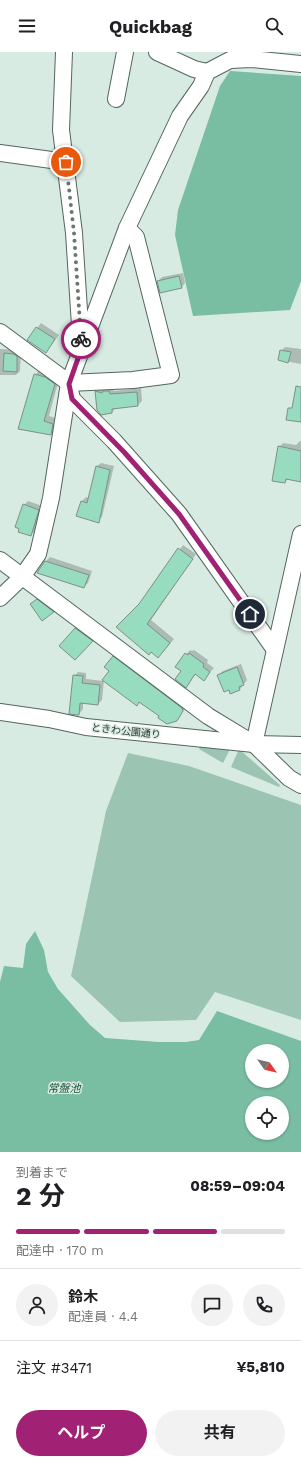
<!DOCTYPE html>
<html lang="ja">
<head>
<meta charset="utf-8">
<style>
  :root { --surface:#fff; --page:#f2f2f2; --text:#202124; --muted:#757577; --line:#e0e0e0; --accent:#a12274 }
  body { margin:0; font-family:"Work Sans","Noto Sans JP",sans-serif; background:var(--page); color:var(--text); height:100vh; display:flex; flex-direction:column; font-size:15px; white-space:nowrap }
  * { box-sizing:border-box; margin:0 }
  p { font-size:13px; color:var(--muted) }
  .icon { flex:none; width:22px; height:22px; fill:none; stroke:currentColor; stroke-width:2; stroke-linecap:round; stroke-linejoin:round }
  .map { position:relative; height:1100px; overflow:hidden }
  .panel { display:flex; flex-direction:column; background:var(--surface); flex:1 }
  .panel>* { flex:none }
  .needle { width:26px; rotate:124deg }
  .fabs { position:absolute; left:245px; top:992px; display:grid; gap:8px }
  .fabs a { display:grid; place-items:center; width:44px; height:44px; border-radius:50%; background:var(--surface); box-shadow:0 1px 3px #0004; font-size:20px }
  .pin { position:absolute; display:grid; place-items:center; width:34px; height:34px; color:#fff; margin:-17px; border:2px solid #fff; border-radius:50%; box-shadow:0 1px 4px #0007 }
  .courier { position:absolute; display:grid; place-items:center; width:40px; height:40px; margin:-20px; border:3px solid #a12274; border-radius:50%; background:#fff; color:#222; box-shadow:0 1px 5px #0007 }
  .overview em { font-style:normal; font-weight:700 }
  .overview div { display:flex; flex-direction:column-reverse }
  .overview { display:flex; align-items:center; justify-content:space-between; height:68px; padding:0 16px }
  h1 { font-size:26px; font-weight:700; line-height:30px }
  .bar { display:grid; grid-template-columns:repeat(4,1fr); gap:6px 4px; align-content:center; height:48px; padding:0 16px }
  .bar i { height:5px; border-radius:3px; background:var(--line) }
  .bar .selected { background:var(--accent) }
  .bar p { grid-column:span 4 }
  .line { display:flex; align-items:center; gap:10px; padding:0 16px; border-top:1px solid var(--line) }
  .line div { flex:1 }
  .round { display:grid; place-items:center; flex:none; width:42px; height:42px; border-radius:21px; background:var(--page) }
  .cta { display:flex; gap:8px; margin-top:auto; padding:8px 16px }
  .cta a { flex:1; height:46px; border-radius:24px; background:var(--accent); color:#fff; font-size:16px; font-weight:700; line-height:46px; text-align:center }
  .cta a+a { background:var(--page); color:var(--text) }
  header { display:flex; justify-content:space-between; align-items:center; height:52px; padding:0 16px; background:var(--surface); font-size:18px; font-weight:700 }
  .map>svg:first-child { display:block }
  .green { fill:#9bc4b2 }
  .water { fill:#79bda2; fill-rule:evenodd }
  .shadow { fill:#0003 }
  .building { fill:#97dcbf; stroke:#7e9088 }
  .lines { fill:none; stroke-linecap:round; stroke-linejoin:round }
  .minor-casing { stroke:#54665e; stroke-width:18 }
  .minor { stroke:#fff; stroke-width:16 }
  .done { stroke:#6a7670; stroke-width:4; stroke-dasharray:0 7.2 }
  .route { stroke:#a12274; stroke-width:5 }
  .labels { text-anchor:middle; dominant-baseline:central; stroke-width:3; stroke-linejoin:round; paint-order:stroke }
  .street-label { font-size:10px; fill:#2f3733; stroke:#d7ebe2 }
  .water-label { font-size:11px; font-style:italic; fill:#164d3a; stroke:#d7ebe2 }
</style>
</head>
<body>
<header><svg class="icon" aria-label="menu" viewBox="0 0 24 24"><path d="M4 6h16M4 12h16M4 18h16"/></svg>Quickbag<svg class="icon" aria-label="search" viewBox="0 0 24 24"><circle cx="10" cy="10" r="6"/><path d="M15 15l6 6"/></svg></header>
<div class="map">
<svg width="301" height="1100" viewBox="0 0 301 1100">
  <rect width="100%" height="100%" fill="#d7ebe2"/>
  <g class="green">
    <path d="M 200,693 L 230,697 L 223,711 L 199,697 Z"/>
    <path d="M 239,697 L 280,733 L 279,735 L 231,715 Z"/>
    <path d="M 128,701 L 189,714 L 301,753 L 301,968 L 215,940 L 196,968 L 120,970 L 71,924 L 106,759 Z"/>
  </g>
  <g class="water">
    <path d="M 230,19 L 301,24 L 301,229 L 290,258 L 193,264 L 175,183 L 178,158 L 220,34 Z"/>
    <path d="M 35,879 L 44,898 L 48,920 L 58,937 L 90,973 L 105,986 L 159,990 L 186,990 L 199,988 L 217,959 L 301,989 L 301,1100 L 0,1100 L 0,930 L 4,914 L 23,916 L 26,892 ZM 252,999 L 282,999 L 282,1029 L 252,1029 ZM 252,1051 L 282,1051 L 282,1081 L 252,1081 Z"/>
  </g>
  <g class="shadow">
    <path d="M 183,221 L 185,231 L 181,236 L 158,229 L 162,225 Z"/>
    <path d="M 41,271 L 59,283 L 46,300 L 28,288 Z"/>
    <path d="M 285,295 L 301,297 L 301,312 L 279,308 L 281,299 Z"/>
    <path d="M 0,297 L 18,298 L 21,300 L 20,319 L 16,323 L 0,323 Z"/>
    <path d="M 40,317 L 59,327 L 49,364 L 58,367 L 56,377 L 51,382 L 20,376 L 35,323 Z"/>
    <path d="M 113,335 L 114,339 L 141,336 L 142,349 L 138,353 L 116,356 L 112,360 L 96,340 L 100,336 Z"/>
    <path d="M 300,389 L 301,389 L 301,428 L 288,427 L 285,430 L 279,395 L 283,391 L 296,393 Z"/>
    <path d="M 101,411 L 114,414 L 102,465 L 98,469 L 82,449 L 86,445 L 89,446 L 96,415 Z"/>
    <path d="M 28,449 L 42,454 L 35,479 L 31,483 L 24,453 Z"/>
    <path d="M 183,493 L 196,502 L 151,568 L 174,587 L 162,601 L 152,599 L 140,552 Z"/>
    <path d="M 50,505 L 92,519 L 88,531 L 84,535 L 46,509 Z"/>
    <path d="M 41,544 L 57,556 L 53,559 L 36,548 Z"/>
    <path d="M 80,573 L 96,585 L 79,603 L 76,577 Z"/>
    <path d="M 190,598 L 192,599 L 194,598 L 208,608 L 207,611 L 214,616 L 204,627 L 196,622 L 186,634 L 182,619 L 177,615 Z"/>
    <path d="M 118,600 L 188,653 L 176,668 L 161,664 L 104,628 L 102,648 L 98,652 L 83,651 L 83,657 L 79,662 L 74,624 L 78,620 L 86,621 L 86,627 L 103,629 L 111,619 L 113,605 Z"/>
    <path d="M 241,612 L 247,628 L 240,637 L 230,637 L 218,623 L 223,619 Z"/>
  </g>
  <g class="building">
    <path d="M 179,224 L 182,236 L 160,241 L 157,229 Z"/>
    <path d="M 36,275 L 55,287 L 46,301 L 27,288 Z"/>
    <path d="M 280,298 L 291,300 L 288,311 L 278,308 Z"/>
    <path d="M 4,301 L 13,302 L 17,304 L 17,320 L 3,319 Z"/>
    <path d="M 34,322 L 45,325 L 55,332 L 44,369 L 53,372 L 51,383 L 18,377 Z"/>
    <path d="M 296,334 L 301,335 L 301,370 L 286,368 L 288,356 L 292,356 Z"/>
    <path d="M 95,339 L 102,341 L 103,339 L 109,339 L 110,342 L 137,340 L 138,354 L 112,357 L 112,361 L 101,363 L 97,358 Z"/>
    <path d="M 278,394 L 301,399 L 301,430 L 286,427 L 285,431 L 272,429 Z"/>
    <path d="M 96,414 L 110,418 L 99,471 L 76,464 L 81,449 L 87,451 Z"/>
    <path d="M 23,452 L 39,458 L 31,484 L 18,480 L 19,477 L 15,475 Z"/>
    <path d="M 178,496 L 193,507 L 147,572 L 170,591 L 158,606 L 151,600 L 149,603 L 116,575 L 139,552 Z"/>
    <path d="M 45,509 L 89,523 L 84,536 L 37,521 Z"/>
    <path d="M 37,547 L 54,560 L 42,569 L 30,552 Z"/>
    <path d="M 75,576 L 93,589 L 75,608 L 59,594 Z"/>
    <path d="M 185,601 L 188,603 L 189,601 L 204,612 L 203,615 L 210,620 L 204,629 L 195,622 L 186,636 L 175,627 L 181,619 L 175,615 Z"/>
    <path d="M 113,604 L 182,656 L 183,659 L 177,669 L 167,672 L 158,666 L 159,664 L 139,650 L 137,654 L 102,628 L 109,619 L 104,615 Z"/>
    <path d="M 237,615 L 244,633 L 239,635 L 240,638 L 230,642 L 229,638 L 224,640 L 217,623 Z"/>
    <path d="M 73,623 L 83,624 L 82,631 L 100,633 L 98,653 L 80,651 L 79,663 L 69,662 Z"/>
  </g>
  <g class="lines">
    <g class="minor-casing">
      <g id="minor">
        <path d="M 64,0 L 61,78 L 74,181 L 81,289"/>
        <path d="M 157,0 L 194,17 L 207,20"/>
        <path d="M 116,47 L 125,0"/>
        <path d="M 0,101 L 66,110"/>
        <path d="M 0,280 L 69,331 L 133,328 L 171,323 L 136,185 L 127,176"/>
        <path d="M 69,333 L 72,347 L 114,389 L 179,462 L 275,598"/>
        <path d="M 0,508 L 208,664 L 254,692 L 289,726 L 301,733"/>
        <path d="M 0,546 L 22,525 L 38,502 L 51,446 L 69,331 L 127,176 L 180,64 L 201,34 L 207,20 L 230,8 L 251,7 L 301,12"/>
        <path d="M 0,660 L 49,667 L 86,675 L 254,692 L 301,693"/>
        <path d="M 254,692 L 301,482"/>
      </g>
    </g>
    <use href="#minor" class="minor"/>
  </g>
  <g class="lines">
    <path class="done" d="M 66,110 L 74,181 L 81,287"/>
    <path class="route" d="M 81,287 L 82,295 L 69,332 L 72,347 L 124,400 L 179,462 L 250,562"/>
  </g>
  <g class="labels">
    <g class="street-label">
      <text transform="translate(126 679) rotate(6)">ときわ公園通り</text>
    </g>
    <g class="water-label">
      <text x="64" y="1036">常盤池</text>
    </g>
  </g>
</svg>
<div class="fabs">
<a><svg class="needle" viewBox="-14 -14 28 28"><path d="M0-13l5 13h-10z" fill="#e53935"/><path d="M0 13l5-13h-10z" fill="#757577"/></svg></a>
<a><svg class="icon" aria-label="locate" viewBox="0 0 24 24"><circle cx="12" cy="12" r="6"/><path d="M12 2v4M12 18v4M2 12h4M18 12h4"/></svg></a>
</div>
<div class="pin" style="left:66px;top:110px;background:#ea580c"><svg class="icon" aria-label="bag" viewBox="0 0 24 24"><path d="M5 8h14l-1 12H6zM9 8a3 3 0 0 1 6 0"/></svg></div>
<div class="pin" style="left:250px;top:562px;background:#1f2937"><svg class="icon" aria-label="home" viewBox="0 0 24 24"><path d="M3 11l9-7 9 7M6 9v11h12V9"/></svg></div>
<div class="courier" style="left:81px;top:287px"><svg class="icon" aria-label="bike" viewBox="0 0 24 24"><circle cx="6" cy="16" r="4"/><circle cx="18" cy="16" r="4"/><path d="M6 16l4-8h5l3 8M10 8l3 8H6M13 5h3"/></svg></div>
</div>
<section class="panel">
<div class="overview"><div><h1>2 分</h1><p>到着まで</p></div><em>08:59–09:04</em></div>
<div class="bar"><i class="selected"></i><i class="selected"></i><i class="selected"></i><i></i><p>配達中 · 170 m</p></div>
<div class="line" style="height:72px"><a class="round"><svg class="icon" aria-label="person" viewBox="0 0 24 24"><circle cx="12" cy="8" r="4"/><path d="M4 21q1-7 8-7t8 7"/></svg></a><div><b>鈴木</b><p>配達員 · 4.4</p></div><a class="round"><svg class="icon" aria-label="chat" viewBox="0 0 24 24"><path d="M4 5h16v11H9l-5 4z"/></svg></a><a class="round"><svg class="icon" aria-label="phone" viewBox="0 0 24 24"><path d="M5 4h4l2 5-3 2q2 4 5 5l2-3 5 2v4C11 20 4 13 5 4z"/></svg></a></div>
<div class="line" style="height:52px"><div>注文 #3471</div><b>¥5,810</b></div>
<div class="cta"><a>ヘルプ</a><a>共有</a></div>
</section>
</body>
</html>
